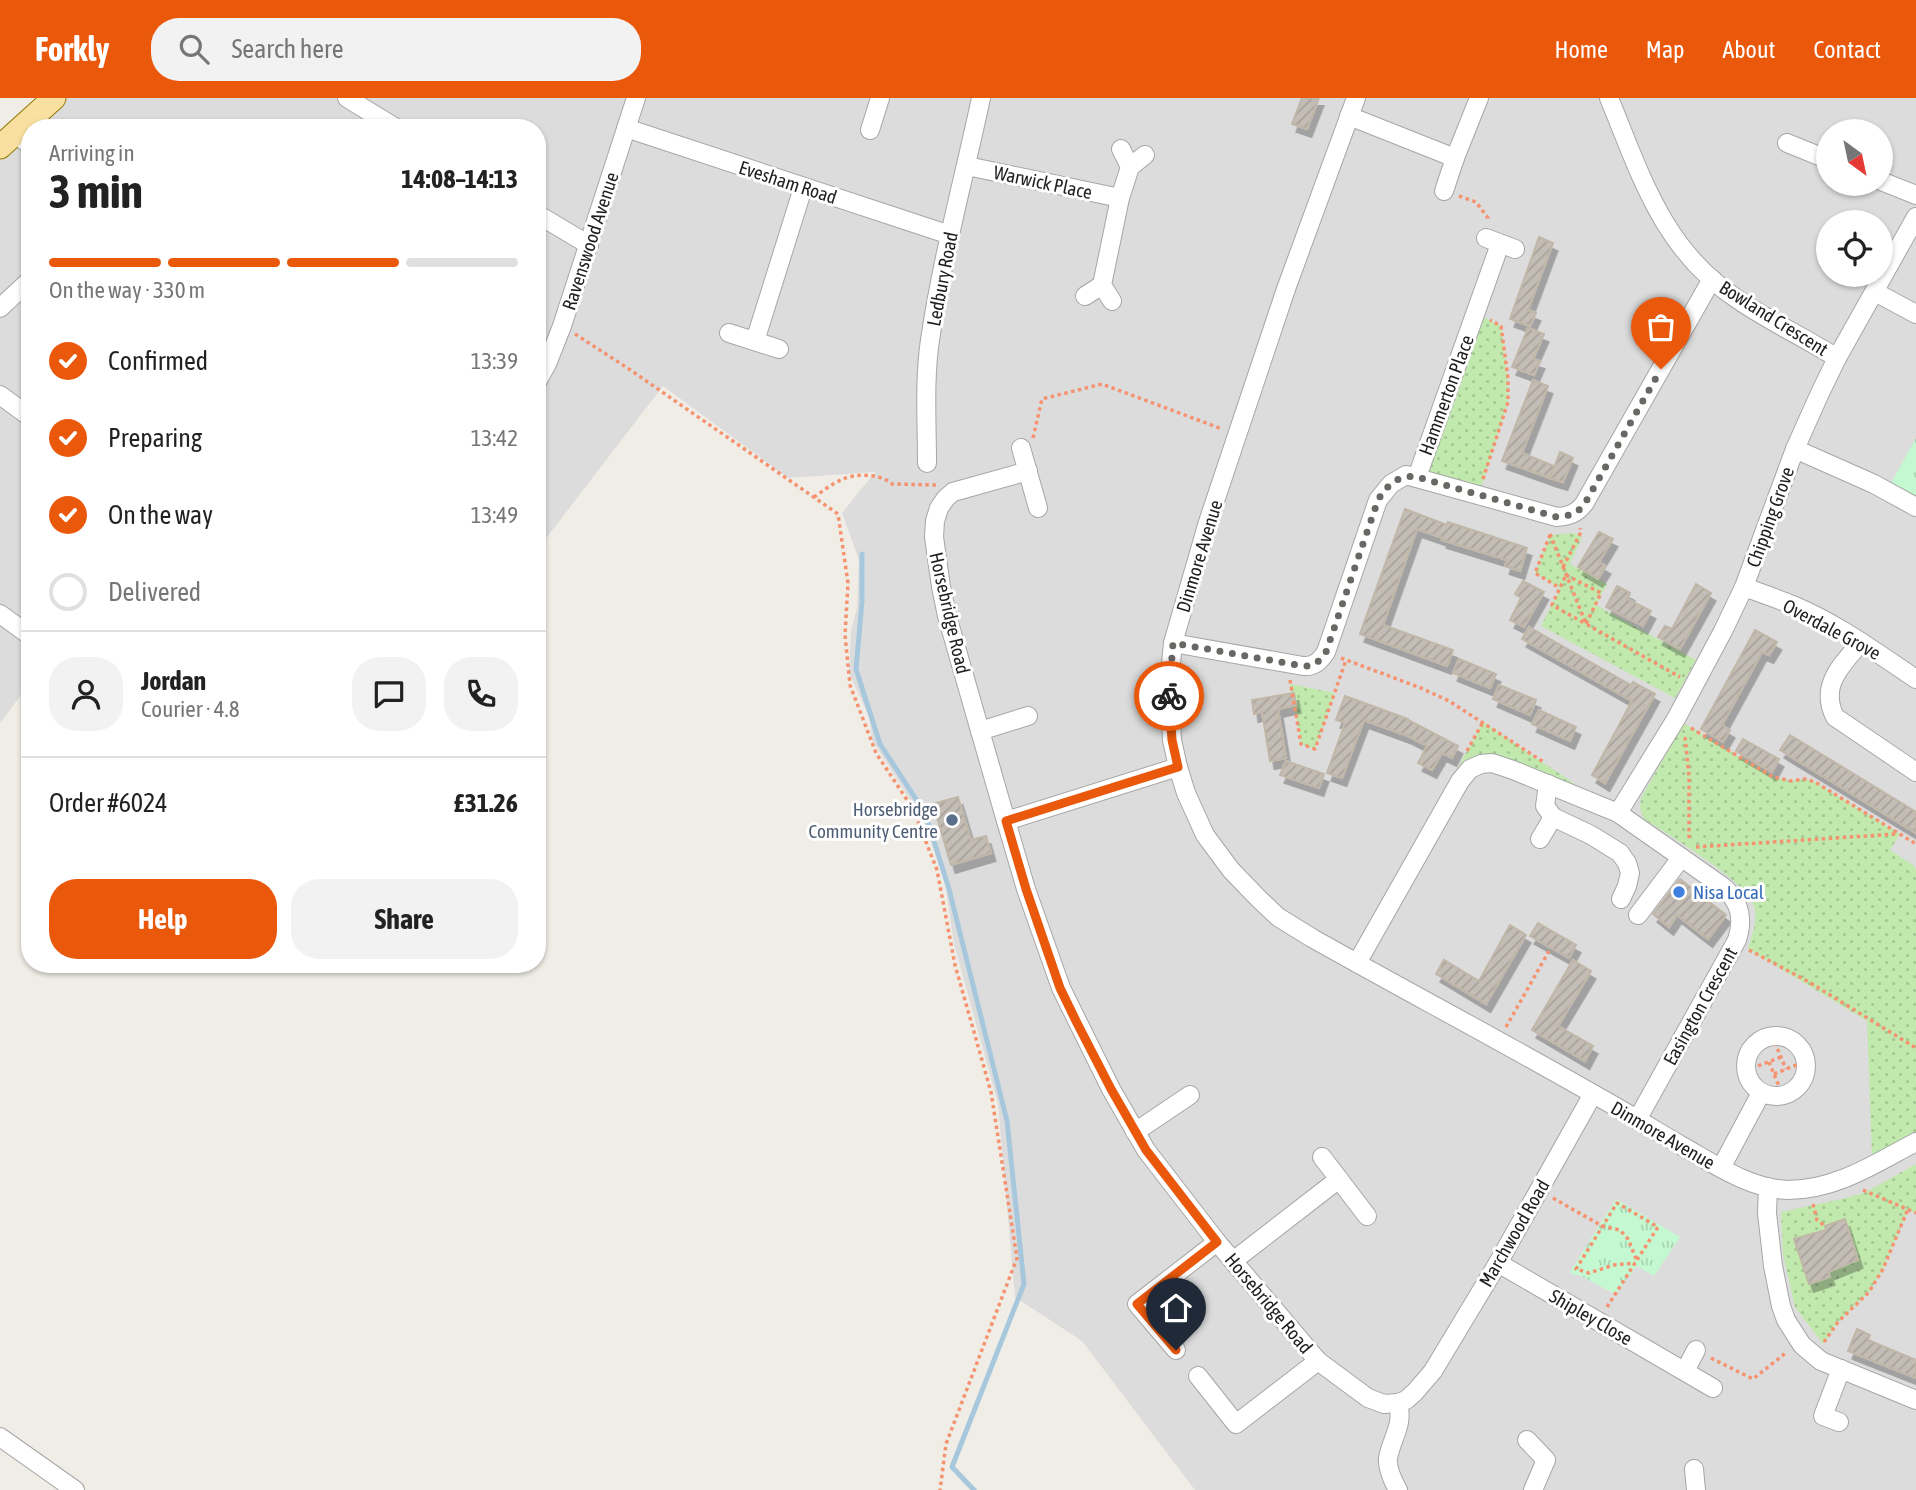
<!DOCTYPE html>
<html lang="en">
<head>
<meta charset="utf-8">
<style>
  :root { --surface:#fff; --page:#f2f2f2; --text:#222; --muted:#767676; --line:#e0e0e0; --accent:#ea580c }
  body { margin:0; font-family:"Asap Condensed",sans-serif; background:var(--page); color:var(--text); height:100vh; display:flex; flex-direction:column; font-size:26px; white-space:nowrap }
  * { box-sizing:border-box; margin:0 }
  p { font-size:23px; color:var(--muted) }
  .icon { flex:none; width:38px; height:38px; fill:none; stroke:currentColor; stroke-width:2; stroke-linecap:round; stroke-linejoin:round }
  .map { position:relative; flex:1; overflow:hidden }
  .panel { position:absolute; left:21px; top:21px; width:525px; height:854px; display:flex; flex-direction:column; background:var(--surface); border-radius:28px; box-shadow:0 2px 5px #0004 }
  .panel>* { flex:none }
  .needle { width:46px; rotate:147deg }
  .controls { position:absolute; left:1816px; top:21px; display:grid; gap:14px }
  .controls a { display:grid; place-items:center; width:77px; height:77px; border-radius:50%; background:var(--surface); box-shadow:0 2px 5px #0004; font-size:35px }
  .pin { position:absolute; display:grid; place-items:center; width:60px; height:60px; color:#fff; margin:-72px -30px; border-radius:50% 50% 50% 0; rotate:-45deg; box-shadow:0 0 7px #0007 }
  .pin .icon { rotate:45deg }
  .courier { position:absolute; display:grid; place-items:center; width:70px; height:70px; margin:-35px; border:5px solid #ea580c; border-radius:50%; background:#fff; color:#222; box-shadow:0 2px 9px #0007 }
  .head em { font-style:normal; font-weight:700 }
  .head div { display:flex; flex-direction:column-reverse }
  .head { display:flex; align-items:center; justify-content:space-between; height:119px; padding:0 28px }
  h1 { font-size:46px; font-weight:700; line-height:52px }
  .bar { display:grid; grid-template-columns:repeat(4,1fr); gap:10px 7px; align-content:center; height:84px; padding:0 28px }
  .bar i { height:9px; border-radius:5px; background:var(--line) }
  .bar .selected { background:var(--accent) }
  .bar p { grid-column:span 4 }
  .line { display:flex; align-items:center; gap:18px; padding:0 28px; border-top:2px solid var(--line) }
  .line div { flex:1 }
  .round { display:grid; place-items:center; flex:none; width:74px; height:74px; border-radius:28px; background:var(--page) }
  ol { padding:0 28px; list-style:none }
  li { display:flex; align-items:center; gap:21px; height:77px }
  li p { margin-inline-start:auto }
  li .icon { padding:7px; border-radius:50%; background:var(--accent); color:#fff; stroke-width:4 }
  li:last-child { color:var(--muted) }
  li i { width:38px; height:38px; border:4px solid var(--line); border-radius:50% }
  .cta { display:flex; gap:14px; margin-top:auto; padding:14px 28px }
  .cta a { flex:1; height:80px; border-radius:28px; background:var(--accent); color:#fff; font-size:28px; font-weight:700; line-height:80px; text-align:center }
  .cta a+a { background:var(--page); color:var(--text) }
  header { display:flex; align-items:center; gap:42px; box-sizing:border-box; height:98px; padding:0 35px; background:var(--accent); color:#fff }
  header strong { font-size:33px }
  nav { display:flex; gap:38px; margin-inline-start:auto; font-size:24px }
  .search { width:490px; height:63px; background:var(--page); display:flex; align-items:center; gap:18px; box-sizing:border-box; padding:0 24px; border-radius:28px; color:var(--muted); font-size:26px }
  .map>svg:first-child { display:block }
  .residential { fill:#dddcdc; fill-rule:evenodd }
  .grass { fill:url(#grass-dots) }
  .park { fill:url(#park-tufts) }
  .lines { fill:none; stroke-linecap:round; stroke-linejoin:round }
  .stream { stroke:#a7c8dc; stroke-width:5 }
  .building { fill:url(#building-hatch); stroke:#c1b7a8; stroke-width:2; filter:url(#shadow) }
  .minor-casing { stroke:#a6a6a6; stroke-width:20 }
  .major-casing { stroke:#957b05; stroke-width:25 }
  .path { stroke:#f59270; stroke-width:3.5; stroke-dasharray:3.5 3.5; stroke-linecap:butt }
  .minor { stroke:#fff; stroke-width:18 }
  .major { stroke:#f9e0a1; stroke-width:23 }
  .done { stroke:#686764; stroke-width:7; stroke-dasharray:0 12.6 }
  .route { stroke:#ea580c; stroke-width:9 }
  .service-dot { fill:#5c6f8a; stroke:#fff; stroke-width:2.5 }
  .shop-dot { fill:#3f7fe0; stroke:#fff; stroke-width:2.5 }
  .labels { text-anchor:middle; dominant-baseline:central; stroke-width:6; stroke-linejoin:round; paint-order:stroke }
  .street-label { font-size:19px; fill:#1f1f1f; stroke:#fff }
  .service-label { font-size:19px; fill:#4e5e75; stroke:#fff; text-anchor:end }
  .shop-label { font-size:19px; fill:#366cbe; stroke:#fff; text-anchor:start }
</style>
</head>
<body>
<header>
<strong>Forkly</strong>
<div class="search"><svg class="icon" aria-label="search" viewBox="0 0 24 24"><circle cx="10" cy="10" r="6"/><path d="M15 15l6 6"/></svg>Search here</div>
<nav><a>Home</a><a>Map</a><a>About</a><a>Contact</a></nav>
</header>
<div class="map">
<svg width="1916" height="1392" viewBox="0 0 1916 1392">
  <defs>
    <pattern id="grass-dots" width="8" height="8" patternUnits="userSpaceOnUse" patternTransform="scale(1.75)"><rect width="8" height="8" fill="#c1e8ad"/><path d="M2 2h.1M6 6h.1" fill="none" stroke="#a5c794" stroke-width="1.8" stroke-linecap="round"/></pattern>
    <pattern id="park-tufts" width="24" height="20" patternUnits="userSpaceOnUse" patternTransform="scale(1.75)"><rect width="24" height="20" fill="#c4f8d0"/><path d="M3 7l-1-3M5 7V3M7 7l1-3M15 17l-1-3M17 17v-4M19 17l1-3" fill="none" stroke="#a8d4b2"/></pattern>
    <pattern id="building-hatch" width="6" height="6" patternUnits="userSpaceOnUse" patternTransform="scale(1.75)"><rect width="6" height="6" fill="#c4bdb5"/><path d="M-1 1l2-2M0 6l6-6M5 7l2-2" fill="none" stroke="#a8a29b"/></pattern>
    <filter id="shadow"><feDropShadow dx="4.5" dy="8" stdDeviation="0" flood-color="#0004"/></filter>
  </defs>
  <rect width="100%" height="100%" fill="#efede5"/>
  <path class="residential" d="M 49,0 L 1916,0 L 1916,1392 L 1195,1392 L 1082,1243 L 1015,1199 L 998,1006 L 954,846 L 943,772 L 924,724 L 872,642 L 870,621 L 849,575 L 851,533 L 857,510 L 859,462 L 842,415 L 875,374 L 788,380 L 663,288 L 537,452 L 537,30 L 30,30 L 30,585 L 0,625 L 0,49 ZM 1829,33 L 1881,33 L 1881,86 L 1829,86 ZM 1829,124 L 1881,124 L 1881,177 L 1829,177 Z"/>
  <g class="grass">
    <path d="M 1479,217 L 1501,228 L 1508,280 L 1508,304 L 1481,390 L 1423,373 Z"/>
    <path d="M 1574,435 L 1582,439 L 1570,466 L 1607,486 L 1596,507 L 1696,562 L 1675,600 L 1541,528 L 1560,490 L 1535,475 L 1550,437 Z"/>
    <path d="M 1290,586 L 1335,595 L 1315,651 L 1301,646 Z"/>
    <path d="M 1483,624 L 1618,715 L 1479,660 L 1456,673 Z"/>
    <path d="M 1684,625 L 1773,679 L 1791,683 L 1805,681 L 1815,684 L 1900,736 L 1890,752 L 1913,767 L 1916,771 L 1916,1035 L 1872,1059 L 1867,923 L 1748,851 C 1752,837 1758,823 1754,808 C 1748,784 1667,736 1644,721 L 1640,710 L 1641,700 Z"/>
    <path d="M 1916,1066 L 1916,1115 L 1908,1112 L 1883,1171 L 1869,1194 L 1838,1224 L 1823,1246 L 1795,1209 L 1783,1156 L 1781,1114 L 1846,1100 L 1866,1094 Z"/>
  </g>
  <g class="park">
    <path d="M 1916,340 L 1916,400 L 1891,385 Z"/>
    <path d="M 1616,1101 L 1680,1139 L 1654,1178 L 1637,1168 L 1615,1196 L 1577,1176 L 1576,1178 L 1570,1174 Z"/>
  </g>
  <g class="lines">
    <path class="stream" d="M 862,456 L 862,504 L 856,571 L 880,646 L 925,715 L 949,791 L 1007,1023 L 1024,1186 L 952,1369 L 974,1392"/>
  </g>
  <g class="building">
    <path d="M 1302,0 L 1319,0 L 1307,31 L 1292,26 Z"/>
    <path d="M 1539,139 L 1553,145 L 1528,212 L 1536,215 L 1530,228 L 1510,221 Z"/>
    <path d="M 1528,230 L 1544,236 L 1533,261 L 1540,263 L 1534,277 L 1512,269 Z"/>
    <path d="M 1533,282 L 1548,288 L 1522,355 L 1554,368 L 1550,380 L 1502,363 Z"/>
    <path d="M 1560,354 L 1573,360 L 1563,384 L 1550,380 Z"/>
    <path d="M 1405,411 L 1447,427 L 1448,424 L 1527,450 L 1520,473 L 1505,468 L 1507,462 L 1442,442 L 1443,440 L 1417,431 L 1383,527 L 1453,552 L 1447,568 L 1360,536 Z"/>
    <path d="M 1599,434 L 1613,441 L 1599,464 L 1606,468 L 1598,481 L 1578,469 Z"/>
    <path d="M 1523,483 L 1544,494 L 1524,529 L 1510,522 L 1521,500 L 1515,496 Z"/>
    <path d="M 1696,486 L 1711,495 L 1680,551 L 1658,539 L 1665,528 L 1672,531 Z"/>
    <path d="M 1617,488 L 1630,495 L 1627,501 L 1651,513 L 1643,528 L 1606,509 Z"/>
    <path d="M 1529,529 L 1631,587 L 1633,584 L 1655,596 L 1605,685 L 1592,677 L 1632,603 L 1522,541 Z"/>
    <path d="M 1755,532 L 1777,544 L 1769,557 L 1762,554 L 1722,627 L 1730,632 L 1723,644 L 1701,631 Z"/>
    <path d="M 1459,561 L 1496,576 L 1490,590 L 1453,575 Z"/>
    <path d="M 1499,587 L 1536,602 L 1530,617 L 1493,601 Z"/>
    <path d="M 1294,595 L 1296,607 L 1278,611 L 1286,660 L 1270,663 L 1262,614 L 1254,616 L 1252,602 Z"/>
    <path d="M 1345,598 L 1408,621 L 1408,622 L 1458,648 L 1452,660 L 1442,655 L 1432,672 L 1418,665 L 1427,648 L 1408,638 L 1364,622 L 1342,680 L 1327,675 L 1345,625 L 1336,622 Z"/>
    <path d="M 1539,612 L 1576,629 L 1570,643 L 1532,626 Z"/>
    <path d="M 1790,637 L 1916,714 L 1916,735 L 1780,652 Z"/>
    <path d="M 1743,641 L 1779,661 L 1772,674 L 1736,653 Z"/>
    <path d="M 1286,663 L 1324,676 L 1319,690 L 1280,677 Z"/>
    <path d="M 958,699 L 971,742 L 986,738 L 991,755 L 951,767 L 933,706 Z"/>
    <path d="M 1680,781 L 1726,817 L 1708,841 L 1677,817 L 1669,829 L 1653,816 Z"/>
    <path d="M 1538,825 L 1576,847 L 1569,860 L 1530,838 Z"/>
    <path d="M 1510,827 L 1526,837 L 1486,906 L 1436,876 L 1444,862 L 1479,883 Z"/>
    <path d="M 1573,862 L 1591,873 L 1558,928 L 1593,948 L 1585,963 L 1532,932 Z"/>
    <path d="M 1845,1121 L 1858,1162 L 1828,1174 L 1830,1179 L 1809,1186 L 1794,1141 L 1826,1132 L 1825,1128 Z"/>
    <path d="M 1857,1231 L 1870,1237 L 1868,1242 L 1916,1262 L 1916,1280 L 1848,1253 Z"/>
  </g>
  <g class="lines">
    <g class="minor-casing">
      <g id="minor">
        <path d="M 347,0 L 396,30"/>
        <path d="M 1356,0 L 1286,191 L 1208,424 L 1173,545 L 1169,585 L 1172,642 L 1178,669 L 1186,695 L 1205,737 L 1231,772 L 1258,800 L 1278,819 L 1312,840 C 1406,893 1501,943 1595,997 C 1624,1013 1653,1031 1682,1048 C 1714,1066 1750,1091 1788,1092 C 1836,1092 1876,1065 1916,1044"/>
        <path d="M 1609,0 C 1642,80 1663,153 1740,203 C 1771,224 1805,240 1837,260"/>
        <path d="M 1349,18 L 1455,60 L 1444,93"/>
        <path d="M 626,30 L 950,137"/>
        <path d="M 870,32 L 880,0"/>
        <path d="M 16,35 L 30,48"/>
        <path d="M 1787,45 L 1829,62"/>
        <path d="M 1455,60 L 1479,0"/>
        <path d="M 967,68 L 1120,100"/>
        <path d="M 1130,69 L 1145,57"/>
        <path d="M 1881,83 L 1916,97"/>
        <path d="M 537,116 L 589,147"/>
        <path d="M 1486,140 L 1515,151"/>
        <path d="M 1875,194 L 1916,216"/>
        <path d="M 1085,198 L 1102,187"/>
        <path d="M 1112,203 L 1102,187 L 1120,100 L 1130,69 L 1121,51"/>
        <path d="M 0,210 L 30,182"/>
        <path d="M 729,235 L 779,251"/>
        <path d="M 755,243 L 803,90"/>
        <path d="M 537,284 L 547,266 L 562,228 L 636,0"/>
        <path d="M 0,297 L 30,319"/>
        <path d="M 1021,350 L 1038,410"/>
        <path d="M 1795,351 L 1874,386 L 1916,409"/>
        <path d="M 927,365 C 927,324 924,283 930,242 C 942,160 964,80 981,0"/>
        <path d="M 1417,379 L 1500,146"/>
        <path d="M 1744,489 C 1761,495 1778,501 1795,508 C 1838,526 1877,555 1916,581"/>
        <path d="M 0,516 L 29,537"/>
        <path d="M 1861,544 C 1842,567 1819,587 1835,619 L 1916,674"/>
        <path d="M 1173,545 L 1303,568 C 1314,569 1320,563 1326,554 L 1378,402 L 1391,386 L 1406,377 L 1557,419 C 1569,418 1576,416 1584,406 L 1712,181"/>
        <path d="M 980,633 L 1028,618"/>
        <path d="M 1178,669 L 1006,723 L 1026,791 L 1061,890 L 1111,991 L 1146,1052 L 1217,1144 L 1318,1263 L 1368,1300 L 1384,1306 L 1398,1305 L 1406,1302 L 1415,1294 L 1433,1273 L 1498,1165 L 1593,996"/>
        <path d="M 1548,686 L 1545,708 L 1553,719 L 1591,737 L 1620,755 L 1627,765 L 1630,775 L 1627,788 L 1621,801"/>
        <path d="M 1618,715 L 1676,621 L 1723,533 L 1744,489 L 1795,351 L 1820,295 L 1837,260 L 1916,119"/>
        <path d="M 1006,723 L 947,518 L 941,489 L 934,439 L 935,423 L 939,410 L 946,400 L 953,394 L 1028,373"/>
        <path d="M 1540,741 L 1553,719"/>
        <path d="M 1638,817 L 1681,760"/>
        <path d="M 1357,865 L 1460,683 L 1470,671 L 1481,666 L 1492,665 L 1513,672 L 1618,715 L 1722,788 C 1740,803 1744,820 1737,842 L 1637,1022"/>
        <circle cx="1776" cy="968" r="30"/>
        <path d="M 1135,1034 L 1190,997"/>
        <path d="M 1322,1059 L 1367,1118"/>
        <path d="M 1721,1070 L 1761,995"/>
        <path d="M 1768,1089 L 1767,1115 L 1773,1168 L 1781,1208 L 1786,1222 L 1802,1247 L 1821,1263 L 1916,1302"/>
        <path d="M 1233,1163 L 1339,1081"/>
        <path d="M 1498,1165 L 1713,1290"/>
        <path d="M 1176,1252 L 1137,1206 L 1217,1144"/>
        <path d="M 1685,1273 L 1696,1252"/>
        <path d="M 1198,1278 L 1236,1326 L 1318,1263"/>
        <path d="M 1398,1305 C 1404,1327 1392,1339 1388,1360 C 1387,1370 1393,1383 1398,1392"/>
        <path d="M 1839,1324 L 1823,1318 L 1841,1271"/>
        <path d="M 0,1339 L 75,1392"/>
        <path d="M 1527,1342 L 1546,1362 L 1533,1392"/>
        <path d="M 1694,1371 L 1696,1392"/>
      </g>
    </g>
    <g class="major-casing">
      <path id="major" d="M 0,49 L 54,0"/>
    </g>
    <g class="path">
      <path d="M 1459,98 L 1476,104 L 1488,120 L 1488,123"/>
      <path d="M 575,236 L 629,271 L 838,416 L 848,485 L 845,537 L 850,587 L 876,655 L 913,711 L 937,772 L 955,867 L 991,994 L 1017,1160 L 946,1346 L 940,1392"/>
      <path d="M 1033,340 L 1042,301 L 1102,286 L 1222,331"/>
      <path d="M 1483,381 L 1508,304 L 1508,280 L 1501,228 L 1490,222"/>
      <path d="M 814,399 C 823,393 833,385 843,381 C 857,375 882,376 892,386 L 936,387"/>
      <path d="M 1550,436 L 1586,526 L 1680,579"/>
      <path d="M 1550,437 L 1535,475 L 1560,490"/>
      <path d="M 1563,469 L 1581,434 L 1580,430"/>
      <path d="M 1566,477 L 1601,495 L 1586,526 L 1552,507 Z"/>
      <path d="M 1341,560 L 1421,590 L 1449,603 L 1545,665"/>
      <path d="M 1290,582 L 1301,646 L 1315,651 L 1346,562"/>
      <path d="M 1691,630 L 1773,679 L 1791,683 L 1805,681 L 1815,684 L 1916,746"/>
      <path d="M 1685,639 L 1689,678 L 1689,743"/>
      <path d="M 1467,653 L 1483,624"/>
      <path d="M 1696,749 L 1897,736"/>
      <path d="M 1749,852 L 1809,884 L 1916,950"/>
      <path d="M 1506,929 L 1549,853"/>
      <path d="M 1772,938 L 1786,971"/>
      <path d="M 1769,964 L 1783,998"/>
      <path d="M 1745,973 L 1781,959"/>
      <path d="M 1774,976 L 1806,963"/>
      <path d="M 1863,1092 L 1916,1115"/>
      <path d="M 1553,1100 L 1602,1128 L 1620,1132 L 1628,1141 L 1637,1163"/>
      <path d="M 1813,1106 L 1817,1122 L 1825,1128"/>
      <path d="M 1607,1209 L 1658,1129 L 1617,1105 L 1576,1171 L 1589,1175 L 1614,1167 L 1635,1165"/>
      <path d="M 1824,1244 L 1838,1224 L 1869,1194 L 1883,1171 L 1908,1111"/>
      <path d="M 1711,1260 L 1753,1281 L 1787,1254"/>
    </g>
    <use href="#minor" class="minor"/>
    <use href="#major" class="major"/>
  </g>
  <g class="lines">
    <path class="done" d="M 1169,598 L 1173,545 L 1303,568 C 1314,569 1320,563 1326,554 L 1378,402 C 1387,387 1399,376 1417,379 L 1557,419 C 1569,418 1576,416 1584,407 L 1661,271"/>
    <path class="route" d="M 1169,598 L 1172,642 L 1178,669 L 1006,723 L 1026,791 L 1060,890 L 1077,925 L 1111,991 L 1146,1052 L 1217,1144 L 1137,1206 L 1176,1252"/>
  </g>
  <circle class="service-dot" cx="952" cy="722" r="7"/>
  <circle class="shop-dot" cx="1679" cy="794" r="7"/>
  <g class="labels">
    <g class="street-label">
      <text transform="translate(788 84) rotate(18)">Evesham Road</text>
      <text transform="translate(1043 84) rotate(12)">Warwick Place</text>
      <text transform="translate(590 143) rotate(-72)">Ravenswood Avenue</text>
      <text transform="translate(942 181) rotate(-79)">Ledbury Road</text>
      <text transform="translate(1774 220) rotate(32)">Bowland Crescent</text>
      <text transform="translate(1446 297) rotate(-70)">Hammerton Place</text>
      <text transform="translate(1770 419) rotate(-70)">Chipping Grove</text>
      <text transform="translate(1199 458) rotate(-73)">Dinmore Avenue</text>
      <text transform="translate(950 515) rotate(77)">Horsebridge Road</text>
      <text transform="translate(1832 531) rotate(28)">Overdale Grove</text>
      <text transform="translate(1700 908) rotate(-61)">Easington Crescent</text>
      <text transform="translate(1663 1037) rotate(30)">Dinmore Avenue</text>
      <text transform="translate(1514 1135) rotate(-60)">Marchwood Road</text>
      <text transform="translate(1269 1205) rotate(50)">Horsebridge Road</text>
      <text transform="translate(1591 1219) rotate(30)">Shipley Close</text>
    </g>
    <g class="service-label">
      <text x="938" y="711">Horsebridge<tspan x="938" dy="22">Community Centre</tspan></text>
    </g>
    <g class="shop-label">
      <text x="1693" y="794">Nisa Local</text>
    </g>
  </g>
</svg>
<div class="controls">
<a><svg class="needle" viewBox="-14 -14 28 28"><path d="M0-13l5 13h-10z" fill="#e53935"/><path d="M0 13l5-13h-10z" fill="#767676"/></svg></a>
<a><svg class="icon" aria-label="locate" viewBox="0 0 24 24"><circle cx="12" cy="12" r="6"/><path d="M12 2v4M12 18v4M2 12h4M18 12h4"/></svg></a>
</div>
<div class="pin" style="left:1661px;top:271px;background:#ea580c"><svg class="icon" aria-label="bag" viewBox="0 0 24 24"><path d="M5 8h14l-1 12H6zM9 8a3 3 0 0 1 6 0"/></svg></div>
<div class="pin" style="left:1176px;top:1252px;background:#1f2937"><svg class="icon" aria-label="home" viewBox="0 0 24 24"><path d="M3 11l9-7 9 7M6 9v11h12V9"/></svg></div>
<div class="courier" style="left:1169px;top:598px"><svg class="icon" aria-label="bike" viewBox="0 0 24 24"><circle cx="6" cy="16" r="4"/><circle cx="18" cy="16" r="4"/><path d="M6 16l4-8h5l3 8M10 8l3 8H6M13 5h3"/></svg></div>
<section class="panel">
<div class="head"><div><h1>3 min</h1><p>Arriving in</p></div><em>14:08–14:13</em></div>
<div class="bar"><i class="selected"></i><i class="selected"></i><i class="selected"></i><i></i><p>On the way · 330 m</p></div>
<ol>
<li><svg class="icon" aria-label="check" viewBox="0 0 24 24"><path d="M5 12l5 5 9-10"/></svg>Confirmed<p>13:39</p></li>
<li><svg class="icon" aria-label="check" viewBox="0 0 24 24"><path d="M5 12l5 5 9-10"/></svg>Preparing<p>13:42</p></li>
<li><svg class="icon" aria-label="check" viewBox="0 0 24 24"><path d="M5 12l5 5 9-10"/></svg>On the way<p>13:49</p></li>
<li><i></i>Delivered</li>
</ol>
<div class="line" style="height:126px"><a class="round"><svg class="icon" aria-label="person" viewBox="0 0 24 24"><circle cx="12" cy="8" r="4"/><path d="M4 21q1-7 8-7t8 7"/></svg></a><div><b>Jordan</b><p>Courier · 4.8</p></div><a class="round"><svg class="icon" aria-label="chat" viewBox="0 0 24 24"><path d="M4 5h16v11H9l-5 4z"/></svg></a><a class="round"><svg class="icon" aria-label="phone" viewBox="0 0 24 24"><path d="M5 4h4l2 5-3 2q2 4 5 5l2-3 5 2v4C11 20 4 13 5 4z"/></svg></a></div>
<div class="line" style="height:91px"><div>Order #6024</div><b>£31.26</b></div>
<div class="cta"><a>Help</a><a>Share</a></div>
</section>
</div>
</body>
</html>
